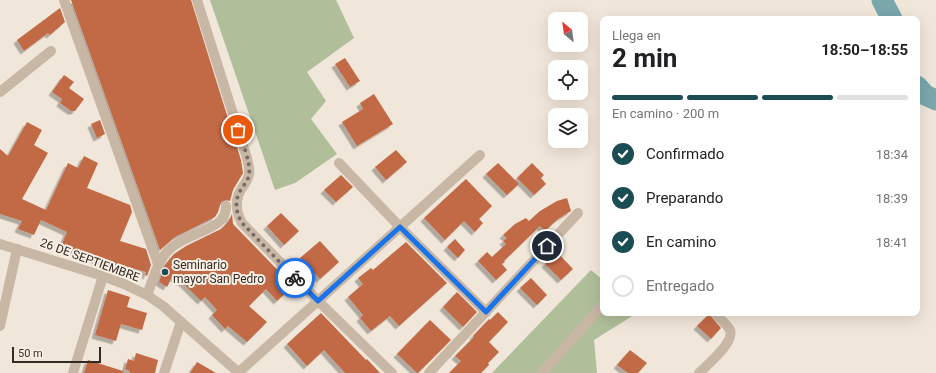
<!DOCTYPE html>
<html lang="es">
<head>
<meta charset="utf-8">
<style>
  :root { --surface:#fff; --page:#f2f2f2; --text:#202124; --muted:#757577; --line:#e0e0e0; --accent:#1d4d54 }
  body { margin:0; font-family:Roboto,sans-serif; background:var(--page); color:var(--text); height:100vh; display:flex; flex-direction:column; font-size:15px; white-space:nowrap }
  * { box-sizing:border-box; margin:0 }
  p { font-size:13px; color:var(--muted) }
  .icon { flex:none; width:22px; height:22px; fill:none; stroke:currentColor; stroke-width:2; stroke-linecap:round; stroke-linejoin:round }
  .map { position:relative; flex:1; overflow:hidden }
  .panel { position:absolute; left:600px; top:16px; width:320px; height:300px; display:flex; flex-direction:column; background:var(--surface); border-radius:8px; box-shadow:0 4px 16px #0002 }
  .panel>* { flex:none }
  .needle { width:26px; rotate:331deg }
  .controls { position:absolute; left:548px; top:12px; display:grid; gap:8px }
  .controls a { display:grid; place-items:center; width:40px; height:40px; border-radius:8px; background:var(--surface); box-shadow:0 4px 16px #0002; font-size:20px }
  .scale { position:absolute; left:12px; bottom:10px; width:89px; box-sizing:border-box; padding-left:4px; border:2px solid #342b26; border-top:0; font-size:11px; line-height:14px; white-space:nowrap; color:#342b26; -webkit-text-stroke:3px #f8f0e5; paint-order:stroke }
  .pin { position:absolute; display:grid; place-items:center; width:34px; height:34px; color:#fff; margin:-17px; border:2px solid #fff; border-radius:50%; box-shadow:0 1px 4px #0007 }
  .courier { position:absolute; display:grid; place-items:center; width:40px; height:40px; margin:-20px; border:3px solid #1a73e8; border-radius:50%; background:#fff; color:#222; box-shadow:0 1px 5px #0007 }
  .overview em { font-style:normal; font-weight:700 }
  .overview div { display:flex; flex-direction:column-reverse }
  .overview { display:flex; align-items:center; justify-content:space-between; height:68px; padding:0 12px }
  h1 { font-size:26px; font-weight:700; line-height:30px }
  .bar { display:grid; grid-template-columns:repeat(4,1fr); gap:6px 4px; align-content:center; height:48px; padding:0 12px }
  .bar i { height:5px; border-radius:3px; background:var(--line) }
  .bar .on { background:var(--accent) }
  .bar p { grid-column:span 4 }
  ol { padding:0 12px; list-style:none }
  li { display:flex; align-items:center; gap:12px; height:44px }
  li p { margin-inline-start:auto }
  li .icon { padding:4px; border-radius:50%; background:var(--accent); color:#fff; stroke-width:4 }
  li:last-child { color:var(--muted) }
  li i { width:22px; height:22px; border:2px solid var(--line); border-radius:50% }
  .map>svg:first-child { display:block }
  .green { fill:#b0be99 }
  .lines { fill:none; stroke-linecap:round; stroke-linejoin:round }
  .river { stroke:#79a7ac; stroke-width:21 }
  .building { fill:#c26945; filter:url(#shadow) }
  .minor { stroke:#c8b7a5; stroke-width:10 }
  .done { stroke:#766c65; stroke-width:4; stroke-dasharray:0 7.2 }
  .route { stroke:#1a73e8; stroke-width:5 }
  .poi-dot { fill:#1d4d54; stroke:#f8f0e5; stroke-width:1.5 }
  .labels { text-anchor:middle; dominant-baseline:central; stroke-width:4; stroke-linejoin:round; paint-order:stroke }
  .street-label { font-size:12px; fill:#342b26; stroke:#f8f0e5 }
  .poi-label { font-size:12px; fill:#342b26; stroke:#f8f0e5; text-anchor:start }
</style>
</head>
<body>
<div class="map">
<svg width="936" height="373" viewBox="0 0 936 373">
  <defs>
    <filter id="shadow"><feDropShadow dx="-3.5" dy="3.5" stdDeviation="0" flood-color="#0004"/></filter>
  </defs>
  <rect width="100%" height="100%" fill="#f0e6d9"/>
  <g class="green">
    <path d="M 210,0 L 336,0 L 354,38 L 307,72 L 326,101 L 311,119 L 337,154 L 295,183 L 275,190 Z"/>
    <path d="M 591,270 L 603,280 L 603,313 L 637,313 L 594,340 L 597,373 L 492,373 Z"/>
  </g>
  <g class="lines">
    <g class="river">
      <path d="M 882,0 L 892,19"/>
      <path d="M 917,86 L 925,95 L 936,100"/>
    </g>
  </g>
  <g class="building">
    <path d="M 71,0 L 191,0 L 241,160 L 243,173 L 233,190 L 230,201 L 226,200 L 221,202 L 218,212 L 215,217 L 175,237 L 160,250 Z"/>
    <path d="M 60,8 L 65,22 L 50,35 L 48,33 L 24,51 L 17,40 Z"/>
    <path d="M 345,58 L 360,81 L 350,87 L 335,64 Z"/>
    <path d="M 64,75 L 74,82 L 69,88 L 84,99 L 75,111 L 71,111 L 60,103 L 62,99 L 52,92 Z"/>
    <path d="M 374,94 L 393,124 L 357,146 L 342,122 L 363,109 L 360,103 Z"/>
    <path d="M 100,120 L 105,134 L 97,138 L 91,124 Z"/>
    <path d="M 27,122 L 42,130 L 34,145 L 48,153 L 22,199 L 46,210 L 68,163 L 78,168 L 84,156 L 98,163 L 87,188 L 130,205 L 132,212 L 120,241 L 146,249 L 151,265 L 147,276 L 145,275 L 146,272 L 105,260 L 104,263 L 61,246 L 67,232 L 41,220 L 34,235 L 18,229 L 22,221 L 0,214 L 0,149 L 8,156 Z"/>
    <path d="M 396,150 L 407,162 L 386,180 L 375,167 Z"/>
    <path d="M 498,163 L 519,184 L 507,195 L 486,174 Z"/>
    <path d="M 532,163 L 544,175 L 541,178 L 546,184 L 534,195 L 517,178 Z"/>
    <path d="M 341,175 L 353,187 L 336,202 L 324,190 Z"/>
    <path d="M 466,179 L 492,206 L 479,219 L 483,223 L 475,232 L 464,221 L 445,240 L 424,218 Z"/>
    <path d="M 567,198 L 571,211 L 558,219 L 545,231 L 540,226 L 504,261 L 505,262 L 502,264 L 507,270 L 496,280 L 478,261 L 487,252 L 492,257 L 506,244 L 503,241 L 507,238 L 503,235 L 515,224 L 526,218 L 529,221 L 540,211 L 557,201 Z"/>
    <path d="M 281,213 L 299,231 L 284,245 L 267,226 Z"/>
    <path d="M 232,214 L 233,224 L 293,286 L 277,301 L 266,289 L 249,306 L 267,322 L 247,342 L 228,326 L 225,329 L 212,315 L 217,310 L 205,297 L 201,301 L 183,283 L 172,277 L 167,287 L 159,282 L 165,265 L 174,254 L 186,246 L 221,229 L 228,222 Z"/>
    <path d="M 455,239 L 465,250 L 458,258 L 447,247 Z"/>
    <path d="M 320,241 L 339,262 L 320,279 L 300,258 Z"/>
    <path d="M 406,242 L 447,283 L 399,326 L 390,316 L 371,331 L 360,318 L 363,315 L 348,297 L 363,284 L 358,278 L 371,268 L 373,270 Z"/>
    <path d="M 557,252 L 573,269 L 561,280 L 545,264 Z"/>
    <path d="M 531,278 L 547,295 L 537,305 L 520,288 Z"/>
    <path d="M 108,290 L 130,297 L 127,307 L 147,313 L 142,330 L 121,324 L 116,341 L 95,335 Z"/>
    <path d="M 457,292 L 477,312 L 463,327 L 443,307 Z"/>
    <path d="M 498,312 L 508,322 L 489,342 L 499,352 L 488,363 L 489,365 L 481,373 L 449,373 L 461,361 L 455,356 L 474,337 L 473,336 L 489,319 L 490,320 Z"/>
    <path d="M 321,313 L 366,360 L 367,359 L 380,373 L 345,373 L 324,350 L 307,366 L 287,344 Z"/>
    <path d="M 709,314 L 721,328 L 711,339 L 697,326 Z"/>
    <path d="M 430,320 L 451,340 L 418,373 L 417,373 L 397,354 Z"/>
    <path d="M 630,350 L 647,363 L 638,373 L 628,373 L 617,365 Z"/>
    <path d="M 136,353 L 158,360 L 155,373 L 130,373 L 130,371 L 125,369 L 128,359 L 134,361 Z"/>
    <path d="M 88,360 L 123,371 L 123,373 L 84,373 Z"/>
    <path d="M 197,362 L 216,373 L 190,373 Z"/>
  </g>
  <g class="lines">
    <g class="minor">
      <path d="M 64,0 L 158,264"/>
      <path d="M 197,0 L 247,158 C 248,163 250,169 249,174 C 248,179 245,184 242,188 C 234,200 236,212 242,223 L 318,301 L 392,373"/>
      <path d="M 0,92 L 51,51"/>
      <path d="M 480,155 L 400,227 L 486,312"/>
      <path d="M 0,244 L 103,276 L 124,284 L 147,295 L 163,306 L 239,373"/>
      <path d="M 147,295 C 153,281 156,264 166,253 C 175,242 190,237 203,231 C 209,228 217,225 221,220 C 225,216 226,211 226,206"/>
      <path d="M 0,326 L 17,249"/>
      <path d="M 239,372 L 400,227 L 339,163"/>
      <path d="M 73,373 L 103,276"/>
      <path d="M 164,373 L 181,322"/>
      <path d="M 429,373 L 578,213"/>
      <path d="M 542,373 L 603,304"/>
      <path d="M 699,373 C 707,365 735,342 730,330 C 727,324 719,318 715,313"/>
    </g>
  </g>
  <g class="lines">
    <path class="done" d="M 238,130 C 242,142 251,162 249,175 C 248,181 243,186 240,191 C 234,202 236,213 242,223 L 295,278"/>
    <path class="route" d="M 295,278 L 318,301 L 400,227 L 486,312 L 547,246"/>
  </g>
  <circle class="poi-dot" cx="165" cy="272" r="4"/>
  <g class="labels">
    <g class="street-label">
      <text transform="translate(90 260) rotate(20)">26 DE SEPTIEMBRE</text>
    </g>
    <g class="poi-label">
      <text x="173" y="265">Seminario<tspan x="173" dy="14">mayor San Pedro</tspan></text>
    </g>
  </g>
</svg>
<div class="controls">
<a><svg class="needle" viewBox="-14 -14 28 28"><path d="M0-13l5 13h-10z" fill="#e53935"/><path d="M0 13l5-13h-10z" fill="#757577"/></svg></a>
<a><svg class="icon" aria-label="locate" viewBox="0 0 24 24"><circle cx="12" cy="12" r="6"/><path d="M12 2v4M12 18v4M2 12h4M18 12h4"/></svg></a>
<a><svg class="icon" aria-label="layers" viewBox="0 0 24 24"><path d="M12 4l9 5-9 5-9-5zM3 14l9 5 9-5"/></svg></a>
</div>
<div class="scale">50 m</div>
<div class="pin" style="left:238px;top:130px;background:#ea580c"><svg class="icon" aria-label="bag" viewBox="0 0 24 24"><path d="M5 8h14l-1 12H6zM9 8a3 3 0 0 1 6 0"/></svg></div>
<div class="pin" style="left:547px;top:246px;background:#1f2937"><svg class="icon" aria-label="home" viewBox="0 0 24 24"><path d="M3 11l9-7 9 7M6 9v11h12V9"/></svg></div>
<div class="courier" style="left:295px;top:278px"><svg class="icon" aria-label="bike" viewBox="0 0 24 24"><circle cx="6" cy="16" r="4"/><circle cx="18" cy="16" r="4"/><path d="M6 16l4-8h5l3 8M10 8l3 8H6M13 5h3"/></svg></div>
<section class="panel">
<div class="overview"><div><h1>2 min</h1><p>Llega en</p></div><em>18:50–18:55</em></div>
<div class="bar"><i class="on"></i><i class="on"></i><i class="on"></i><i></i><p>En camino · 200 m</p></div>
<ol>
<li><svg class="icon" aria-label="check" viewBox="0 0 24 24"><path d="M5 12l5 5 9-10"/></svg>Confirmado<p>18:34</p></li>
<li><svg class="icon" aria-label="check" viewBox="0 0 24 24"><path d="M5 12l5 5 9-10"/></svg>Preparando<p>18:39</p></li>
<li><svg class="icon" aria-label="check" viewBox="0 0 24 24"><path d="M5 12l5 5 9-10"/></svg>En camino<p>18:41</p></li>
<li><i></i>Entregado</li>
</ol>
</section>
</div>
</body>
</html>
